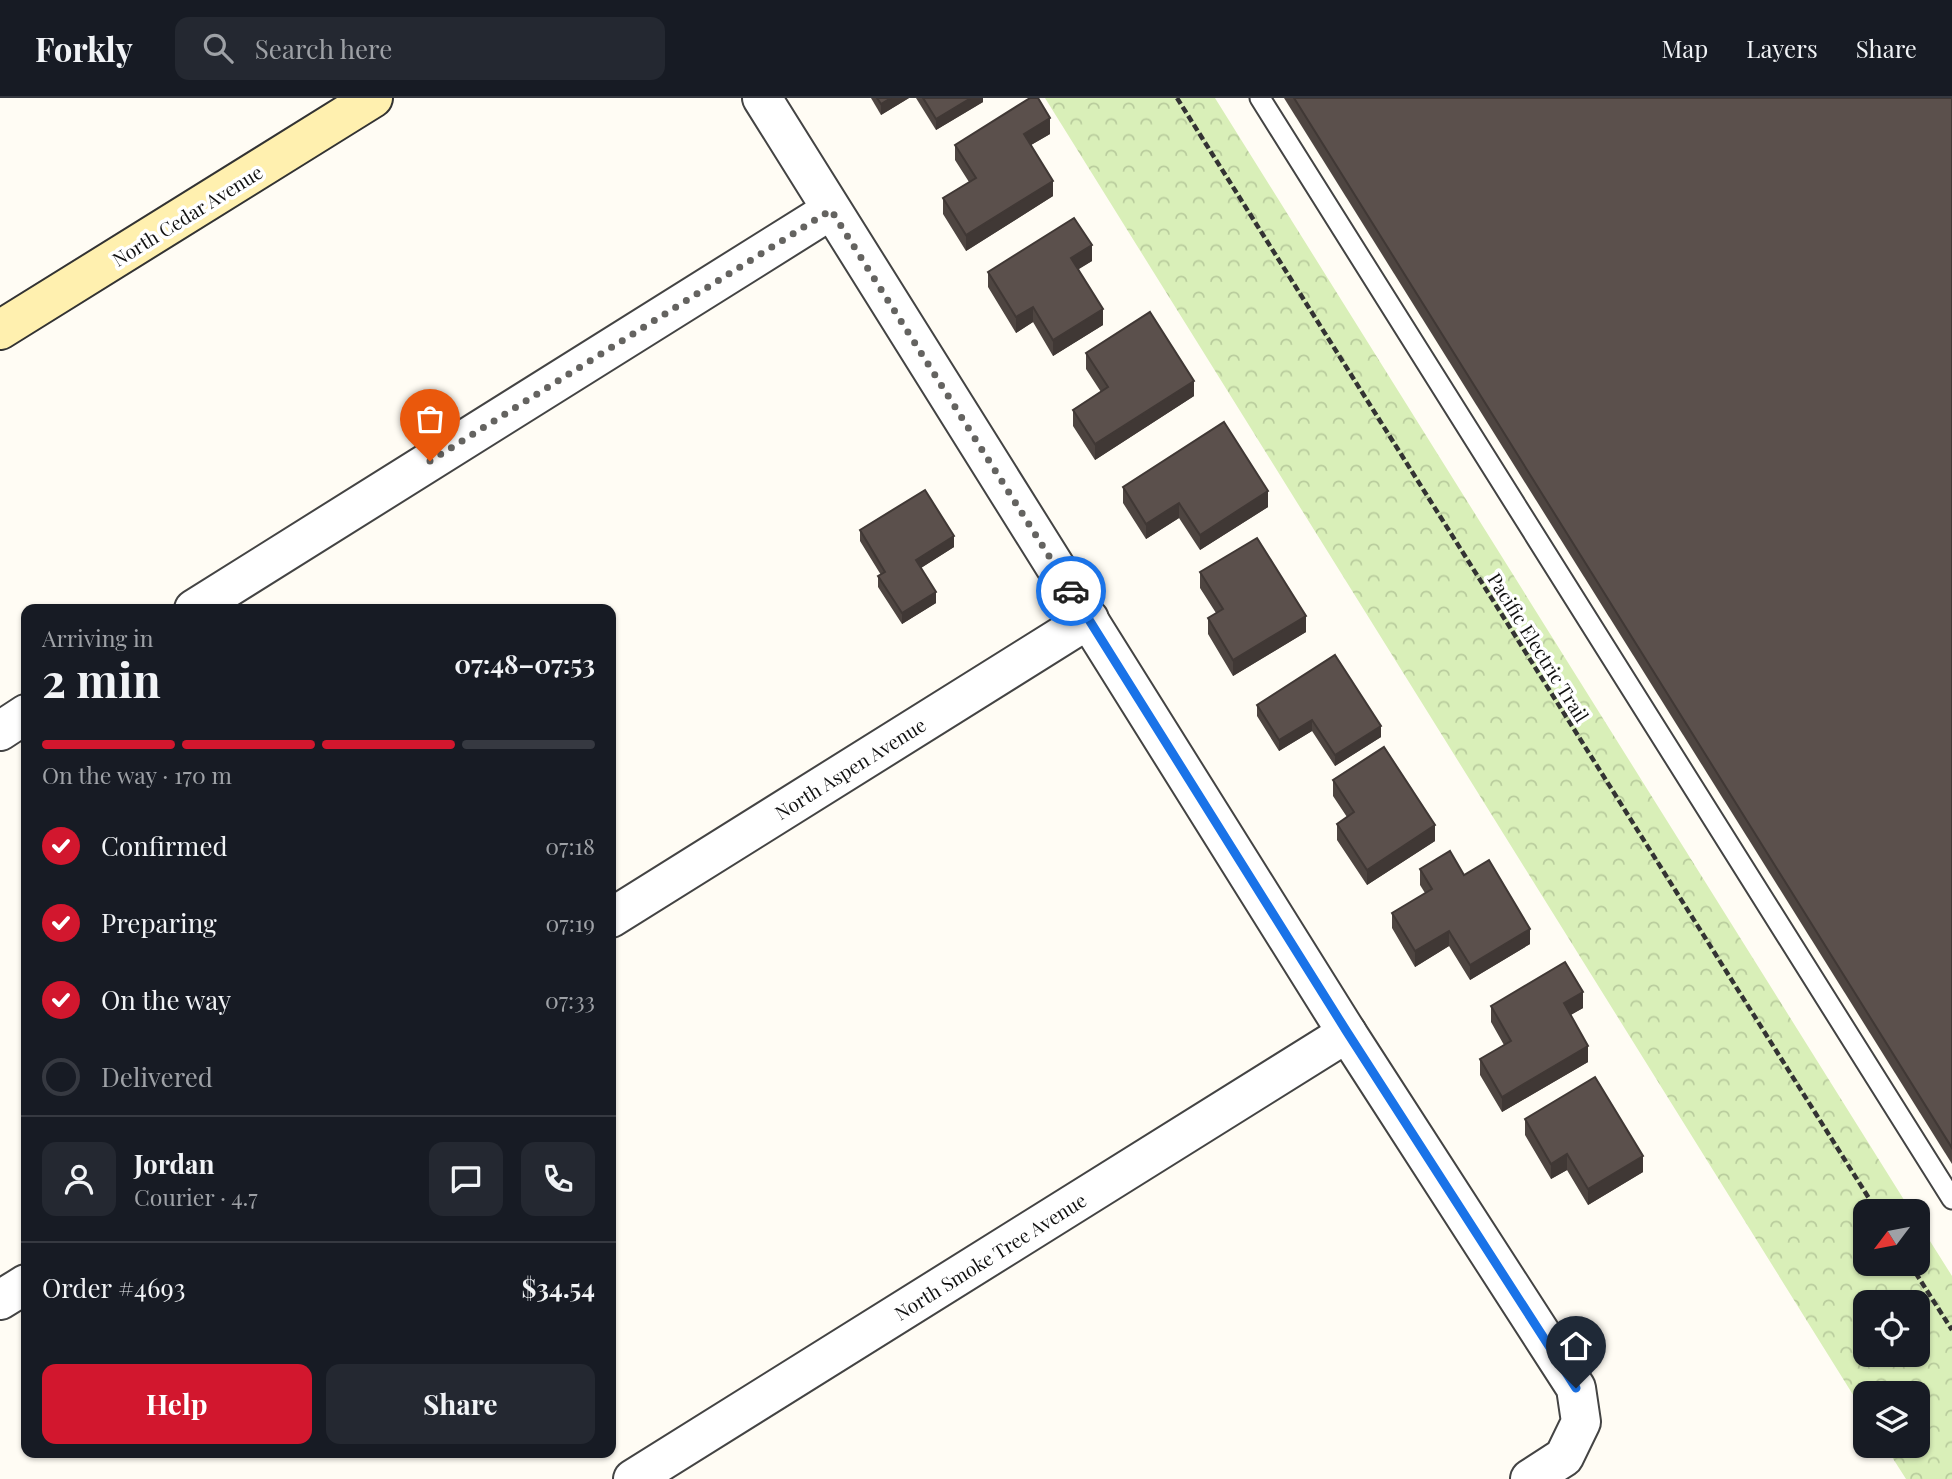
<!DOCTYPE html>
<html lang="en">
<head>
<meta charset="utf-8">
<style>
  :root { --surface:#171b24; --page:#242831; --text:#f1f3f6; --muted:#9ea1a6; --line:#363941; --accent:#d2172e }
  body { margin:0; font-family:"Playfair Display",serif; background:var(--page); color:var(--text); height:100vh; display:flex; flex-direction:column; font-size:26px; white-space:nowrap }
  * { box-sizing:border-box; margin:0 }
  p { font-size:23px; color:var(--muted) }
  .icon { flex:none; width:38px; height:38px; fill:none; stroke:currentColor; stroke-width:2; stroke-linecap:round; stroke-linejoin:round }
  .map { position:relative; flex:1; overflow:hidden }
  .details { position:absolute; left:21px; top:506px; width:595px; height:854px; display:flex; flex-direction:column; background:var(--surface); border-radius:14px; box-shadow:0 2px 5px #0004 }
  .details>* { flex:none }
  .needle { width:46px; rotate:238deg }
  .buttons { position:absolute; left:1853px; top:1101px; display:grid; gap:14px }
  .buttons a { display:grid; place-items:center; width:77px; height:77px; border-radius:14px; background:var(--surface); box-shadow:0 2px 5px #0004; font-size:35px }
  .pin { position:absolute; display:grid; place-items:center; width:60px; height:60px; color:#fff; margin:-72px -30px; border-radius:50% 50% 50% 0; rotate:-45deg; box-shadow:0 0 7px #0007 }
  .pin .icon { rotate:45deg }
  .courier { position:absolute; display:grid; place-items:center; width:70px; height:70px; margin:-35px; border:5px solid #1a73e8; border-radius:50%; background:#fff; color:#222; box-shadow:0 2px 9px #0007 }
  .headline em { font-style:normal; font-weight:700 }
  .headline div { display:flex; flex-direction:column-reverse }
  .headline { display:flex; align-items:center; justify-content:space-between; height:119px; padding:0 21px }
  h1 { font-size:46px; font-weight:700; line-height:52px }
  .bar { display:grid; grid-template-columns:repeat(4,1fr); gap:10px 7px; align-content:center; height:84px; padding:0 21px }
  .bar i { height:9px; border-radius:5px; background:var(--line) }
  .bar .active { background:var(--accent) }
  .bar p { grid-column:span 4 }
  .line { display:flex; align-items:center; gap:18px; padding:0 21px; border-top:2px solid var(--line) }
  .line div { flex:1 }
  .round { display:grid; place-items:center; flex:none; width:74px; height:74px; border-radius:14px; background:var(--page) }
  ol { padding:0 21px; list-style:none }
  li { display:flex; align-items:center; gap:21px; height:77px }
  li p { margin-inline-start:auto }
  li .icon { padding:7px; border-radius:50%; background:var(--accent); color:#fff; stroke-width:4 }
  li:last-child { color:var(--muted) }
  li i { width:38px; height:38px; border:4px solid var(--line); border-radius:50% }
  .primary-button { display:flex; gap:14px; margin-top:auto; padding:14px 21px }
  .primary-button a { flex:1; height:80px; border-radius:14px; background:var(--accent); color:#fff; font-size:28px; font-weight:700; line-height:80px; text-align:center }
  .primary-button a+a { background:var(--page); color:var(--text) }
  header { display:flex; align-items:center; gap:42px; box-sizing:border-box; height:98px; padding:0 35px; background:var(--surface); border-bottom:2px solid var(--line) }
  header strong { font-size:33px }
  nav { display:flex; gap:38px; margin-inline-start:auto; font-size:24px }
  .search { width:490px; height:63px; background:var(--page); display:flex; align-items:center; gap:18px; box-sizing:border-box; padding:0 24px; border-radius:14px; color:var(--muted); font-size:26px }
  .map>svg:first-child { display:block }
  .park { fill:url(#park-crowns); fill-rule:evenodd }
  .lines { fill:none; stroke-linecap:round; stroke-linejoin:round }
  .lane-casing { stroke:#444; stroke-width:23 }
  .street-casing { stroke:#444; stroke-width:42 }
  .secondary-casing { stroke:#333; stroke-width:42 }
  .path { stroke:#333; stroke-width:4.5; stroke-dasharray:7 3.5; stroke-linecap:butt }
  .lane { stroke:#fff; stroke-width:19 }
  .street { stroke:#fff; stroke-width:38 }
  .secondary { stroke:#fff0af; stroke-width:38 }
  .wall { fill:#4e4541 }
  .shaded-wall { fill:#403835 }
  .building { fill:#5b504c; stroke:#403835; stroke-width:2 }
  .done { stroke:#646360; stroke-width:7; stroke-dasharray:0 12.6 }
  .route { stroke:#1a73e8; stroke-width:9 }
  .labels { text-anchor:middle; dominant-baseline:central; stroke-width:7; stroke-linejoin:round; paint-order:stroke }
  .street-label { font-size:19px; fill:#111; stroke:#fff }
</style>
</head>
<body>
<header>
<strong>Forkly</strong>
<div class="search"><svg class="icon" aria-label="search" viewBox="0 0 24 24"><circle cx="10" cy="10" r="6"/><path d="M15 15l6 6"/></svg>Search here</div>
<nav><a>Map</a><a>Layers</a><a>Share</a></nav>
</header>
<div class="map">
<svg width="1952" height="1381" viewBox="0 0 1952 1381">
  <defs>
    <pattern id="park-crowns" width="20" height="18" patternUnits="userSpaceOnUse" patternTransform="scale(1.75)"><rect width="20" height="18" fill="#d9efb8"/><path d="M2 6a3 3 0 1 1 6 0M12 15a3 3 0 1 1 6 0" fill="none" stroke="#b9cc9d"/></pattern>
  </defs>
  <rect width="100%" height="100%" fill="#fffcf4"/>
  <path class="park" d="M 1045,0 L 1215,0 L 1911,1113 L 1866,1113 L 1866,1166 L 1918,1166 L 1918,1124 L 1952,1178 L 1952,1381 L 1906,1381 L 1885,1348 L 1918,1348 L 1918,1295 L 1866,1295 L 1865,1316 ZM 1866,1204 L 1918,1204 L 1918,1256 L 1866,1256 Z"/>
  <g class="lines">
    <g class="lane-casing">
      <path id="lane" d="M 1260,0 L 1952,1101"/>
    </g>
    <g class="street-casing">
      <g id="street">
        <path d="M 762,0 L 1347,935 L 1576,1290 L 1581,1324 L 1564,1359 L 1530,1381"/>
        <path d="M 194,511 L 831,112"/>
        <path d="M 0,633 L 26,616"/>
        <path d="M 611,820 L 1089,521"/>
        <path d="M 0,1202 L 26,1186"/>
        <path d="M 633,1381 L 1347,935"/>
      </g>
    </g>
    <g class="secondary-casing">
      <path id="secondary" d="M 0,232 L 373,0"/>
    </g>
    <g class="path">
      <path d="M 1177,0 L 1877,1113"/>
      <path d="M 1910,1166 L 1952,1232"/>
    </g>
    <use href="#lane" class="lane"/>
    <use href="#street" class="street"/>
    <use href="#secondary" class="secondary"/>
  </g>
  <g class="wall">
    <path d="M 871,0 L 909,0 L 881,17 Z"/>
    <path d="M 916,0 L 983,0 L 983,4 L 936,32 Z"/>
    <path d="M 1284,0 L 1952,0 L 1952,1066 Z"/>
    <path d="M 1050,36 L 1031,47 L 1053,98 L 966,153 L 943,116 L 943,100 L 969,84 L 955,62 L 955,47 Z"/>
    <path d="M 1092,163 L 1078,171 L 1103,227 L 1053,258 L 1033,224 L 1016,235 L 988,189 L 988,174 Z"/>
    <path d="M 1086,255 L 1194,298 L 1095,362 L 1073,328 L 1073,312 L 1101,294 L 1086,271 Z"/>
    <path d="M 1123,389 L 1268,409 L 1200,452 L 1179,420 L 1146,441 L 1123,405 Z"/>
    <path d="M 860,432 L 954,449 L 921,470 L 936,505 L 902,526 L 878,489 L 878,478 L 881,477 L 860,443 Z"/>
    <path d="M 1200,474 L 1306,534 L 1233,578 L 1208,536 L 1208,520 L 1216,515 L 1200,490 Z"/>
    <path d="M 1257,607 L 1381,639 L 1335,668 L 1312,633 L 1279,653 L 1257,618 Z"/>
    <path d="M 1333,682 L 1435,743 L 1367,787 L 1337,742 L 1337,726 L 1347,719 L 1333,698 Z"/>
    <path d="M 1420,771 L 1464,777 L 1530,846 L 1470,882 L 1449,848 L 1415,869 L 1392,830 L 1392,815 L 1425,795 L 1420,787 Z"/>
    <path d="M 1491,908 L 1583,910 L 1570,917 L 1588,964 L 1502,1014 L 1480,977 L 1480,961 L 1504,947 L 1491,924 Z"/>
    <path d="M 1525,1021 L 1643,1074 L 1588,1107 L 1567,1072 L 1551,1081 L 1525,1037 Z"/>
  </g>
  <g class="shaded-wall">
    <path d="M 891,0 L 909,0 L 881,17 L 881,6 Z"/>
    <path d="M 971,0 L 983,0 L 983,4 L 936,32 L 936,21 Z"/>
    <path d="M 1050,20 L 1050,36 L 1024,51 L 1024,36 Z"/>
    <path d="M 1053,83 L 1053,98 L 966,153 L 966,137 Z"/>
    <path d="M 1092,147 L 1092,163 L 1071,176 L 1071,160 Z"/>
    <path d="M 1033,209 L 1033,224 L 1016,235 L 1016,219 Z"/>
    <path d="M 1103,211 L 1103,227 L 1053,258 L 1053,242 Z"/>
    <path d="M 1194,283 L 1194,298 L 1095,362 L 1095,346 Z"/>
    <path d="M 1268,393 L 1268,409 L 1200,452 L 1200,437 Z"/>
    <path d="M 1179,405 L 1179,420 L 1146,441 L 1146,426 Z"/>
    <path d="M 954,438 L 954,449 L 916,473 L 916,462 Z"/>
    <path d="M 936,494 L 936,505 L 902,526 L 902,515 Z"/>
    <path d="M 1306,518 L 1306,534 L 1233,578 L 1233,562 Z"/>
    <path d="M 1312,622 L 1312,633 L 1279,653 L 1279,642 Z"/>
    <path d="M 1381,628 L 1381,639 L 1335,668 L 1335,657 Z"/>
    <path d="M 1435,727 L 1435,743 L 1367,787 L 1367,772 Z"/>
    <path d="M 1530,831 L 1530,846 L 1470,882 L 1470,867 Z"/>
    <path d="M 1449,833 L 1449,848 L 1415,869 L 1415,853 Z"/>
    <path d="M 1583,894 L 1583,910 L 1564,921 L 1564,905 Z"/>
    <path d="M 1588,948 L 1588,964 L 1502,1014 L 1502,999 Z"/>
    <path d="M 1567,1056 L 1567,1072 L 1551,1081 L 1551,1066 Z"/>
    <path d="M 1643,1058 L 1643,1074 L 1588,1107 L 1588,1091 Z"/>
  </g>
  <g class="building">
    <path d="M 877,0 L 891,0 L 881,6 Z"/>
    <path d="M 923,0 L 971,0 L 936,21 Z"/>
    <path d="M 1030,0 L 1038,0 L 1050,20 L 1024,36 L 1053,83 L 966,137 L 943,100 L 976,80 L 955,47 Z"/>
    <path d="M 1294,0 L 1952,0 L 1952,1050 Z"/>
    <path d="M 1074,120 L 1092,147 L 1071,160 L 1103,211 L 1053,242 L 1033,209 L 1016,219 L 988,174 Z"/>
    <path d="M 1150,214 L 1194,283 L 1095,346 L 1073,312 L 1108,289 L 1086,255 Z"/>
    <path d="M 1224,324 L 1268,393 L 1200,437 L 1179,405 L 1146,426 L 1123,389 Z"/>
    <path d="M 925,392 L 954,438 L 916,462 L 936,494 L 902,515 L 878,478 L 885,474 L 860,432 Z"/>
    <path d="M 1257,440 L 1306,518 L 1233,562 L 1208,520 L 1223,511 L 1200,474 Z"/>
    <path d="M 1335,557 L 1381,628 L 1335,657 L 1312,622 L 1279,642 L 1257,607 Z"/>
    <path d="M 1384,649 L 1435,727 L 1367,772 L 1337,726 L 1354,714 L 1333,682 Z"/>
    <path d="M 1450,753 L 1464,777 L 1489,762 L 1530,831 L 1470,867 L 1449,833 L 1415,853 L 1392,815 L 1432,791 L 1420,771 Z"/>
    <path d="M 1565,864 L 1583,894 L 1564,905 L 1588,948 L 1502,999 L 1480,961 L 1511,943 L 1491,908 Z"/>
    <path d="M 1595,979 L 1643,1058 L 1588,1091 L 1567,1056 L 1551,1066 L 1525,1021 Z"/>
  </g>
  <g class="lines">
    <path class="done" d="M 430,363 L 831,112 L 1071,493"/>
    <path class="route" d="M 1071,493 L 1347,934 L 1576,1290"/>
  </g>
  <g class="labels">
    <g class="street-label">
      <text transform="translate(187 117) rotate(-32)">North Cedar Avenue</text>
      <text transform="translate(1539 549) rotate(58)">Pacific Electric Trail</text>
      <text transform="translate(850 670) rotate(-32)">North Aspen Avenue</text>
      <text transform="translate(990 1158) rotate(-32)">North Smoke Tree Avenue</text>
    </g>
  </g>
</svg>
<div class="buttons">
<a><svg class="needle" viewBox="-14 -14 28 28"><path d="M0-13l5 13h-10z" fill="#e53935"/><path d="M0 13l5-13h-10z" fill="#9ea1a6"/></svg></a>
<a><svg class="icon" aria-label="locate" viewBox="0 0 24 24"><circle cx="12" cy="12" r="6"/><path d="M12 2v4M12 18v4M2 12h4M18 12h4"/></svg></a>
<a><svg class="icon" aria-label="layers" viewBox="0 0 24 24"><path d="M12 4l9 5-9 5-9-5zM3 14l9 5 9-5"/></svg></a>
</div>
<div class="pin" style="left:430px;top:363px;background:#ea580c"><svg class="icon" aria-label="bag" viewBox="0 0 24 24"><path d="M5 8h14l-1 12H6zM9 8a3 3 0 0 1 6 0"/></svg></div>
<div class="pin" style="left:1576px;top:1290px;background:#1f2937"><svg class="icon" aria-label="home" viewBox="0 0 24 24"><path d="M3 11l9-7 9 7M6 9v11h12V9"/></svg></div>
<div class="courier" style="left:1071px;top:493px"><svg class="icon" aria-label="car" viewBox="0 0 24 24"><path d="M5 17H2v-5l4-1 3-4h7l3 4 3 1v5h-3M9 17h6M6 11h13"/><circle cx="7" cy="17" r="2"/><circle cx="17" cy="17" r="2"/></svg></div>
<section class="details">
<div class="headline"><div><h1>2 min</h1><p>Arriving in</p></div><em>07:48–07:53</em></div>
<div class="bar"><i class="active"></i><i class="active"></i><i class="active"></i><i></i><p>On the way · 170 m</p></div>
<ol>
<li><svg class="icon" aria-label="check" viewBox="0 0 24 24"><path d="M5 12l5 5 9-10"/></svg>Confirmed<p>07:18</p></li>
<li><svg class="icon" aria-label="check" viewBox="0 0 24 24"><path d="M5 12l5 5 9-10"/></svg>Preparing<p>07:19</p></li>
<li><svg class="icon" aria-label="check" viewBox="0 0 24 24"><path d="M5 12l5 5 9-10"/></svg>On the way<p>07:33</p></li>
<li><i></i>Delivered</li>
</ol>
<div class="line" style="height:126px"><a class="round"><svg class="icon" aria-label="person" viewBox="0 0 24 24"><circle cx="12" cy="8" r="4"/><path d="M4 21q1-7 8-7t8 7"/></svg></a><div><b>Jordan</b><p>Courier · 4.7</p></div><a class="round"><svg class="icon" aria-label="chat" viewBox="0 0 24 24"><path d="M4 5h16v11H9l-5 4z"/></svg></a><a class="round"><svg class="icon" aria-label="phone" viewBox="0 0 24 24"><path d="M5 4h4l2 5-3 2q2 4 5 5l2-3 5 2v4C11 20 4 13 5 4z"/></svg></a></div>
<div class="line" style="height:91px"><div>Order #4693</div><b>$34.54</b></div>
<div class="primary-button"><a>Help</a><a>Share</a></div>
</section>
</div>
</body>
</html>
